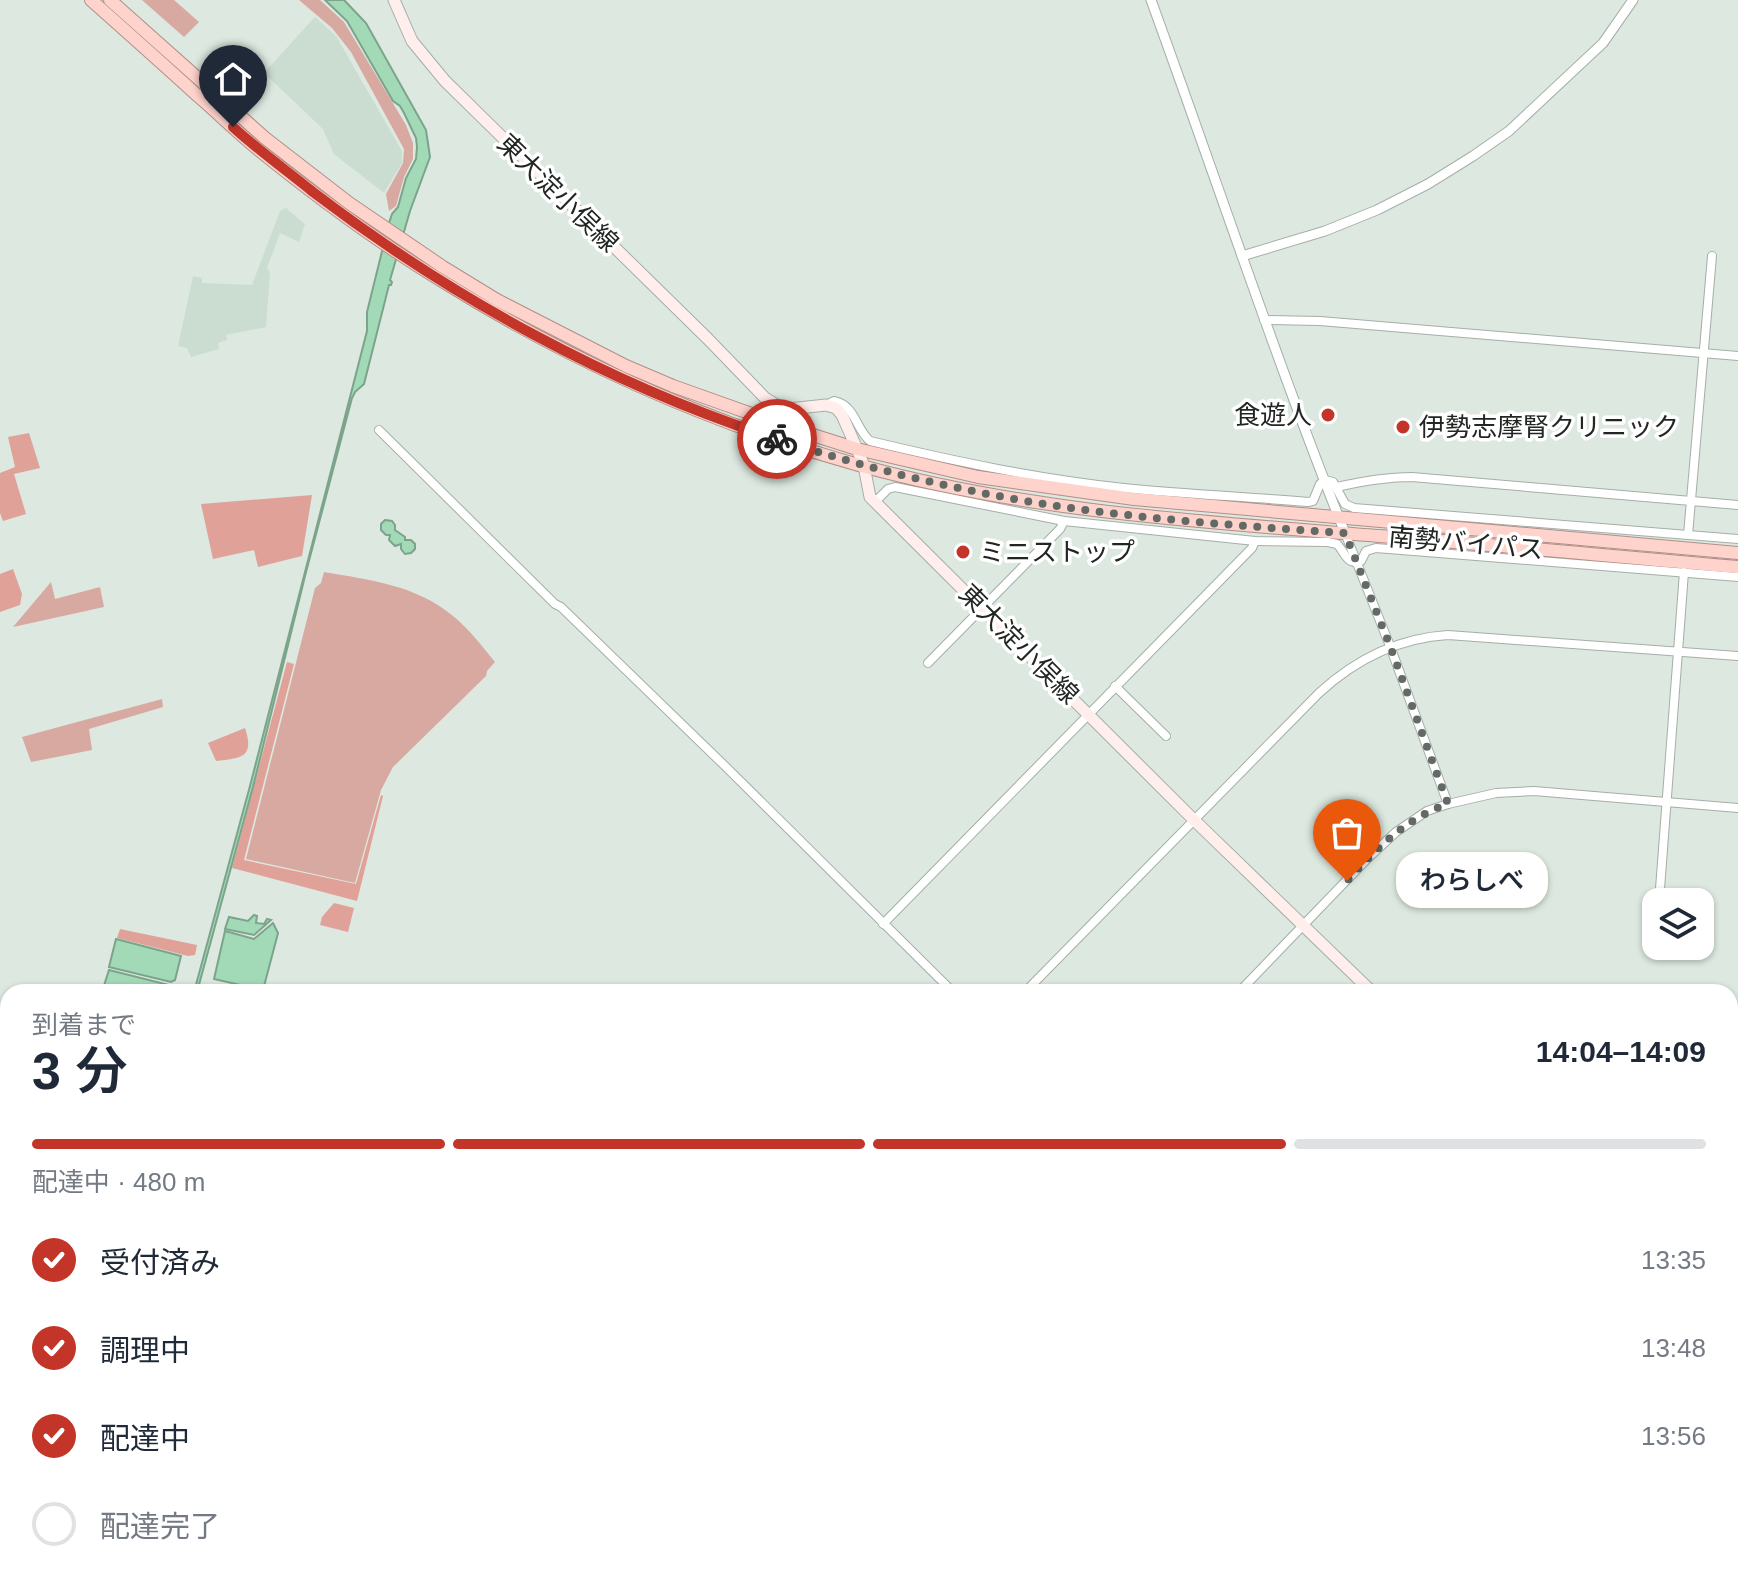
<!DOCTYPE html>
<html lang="ja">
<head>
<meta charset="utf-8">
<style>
  :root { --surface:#fff; --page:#f2f2f3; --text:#1f2937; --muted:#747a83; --line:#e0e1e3; --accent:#c23528 }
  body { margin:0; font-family:Arial,"Noto Sans JP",sans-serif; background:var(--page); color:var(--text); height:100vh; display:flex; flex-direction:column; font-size:30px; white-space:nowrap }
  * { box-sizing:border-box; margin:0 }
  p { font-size:26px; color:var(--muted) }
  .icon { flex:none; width:44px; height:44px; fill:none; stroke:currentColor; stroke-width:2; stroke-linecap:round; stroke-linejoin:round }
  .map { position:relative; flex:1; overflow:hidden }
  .details { position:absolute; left:0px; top:984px; width:1738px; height:602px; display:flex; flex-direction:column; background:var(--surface); border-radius:24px 24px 0 0; box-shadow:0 2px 6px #0004 }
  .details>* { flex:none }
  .buttons { position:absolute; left:1642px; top:888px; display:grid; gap:16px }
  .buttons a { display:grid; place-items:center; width:72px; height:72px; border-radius:16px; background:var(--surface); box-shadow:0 2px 6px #0004; font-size:40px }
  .pin { position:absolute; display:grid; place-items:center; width:68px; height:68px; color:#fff; margin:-82px -34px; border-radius:50% 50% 50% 0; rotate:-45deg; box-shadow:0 0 8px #0007 }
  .pin .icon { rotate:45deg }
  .courier { position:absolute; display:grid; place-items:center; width:80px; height:80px; margin:-40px; border:6px solid #c23528; border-radius:50%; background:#fff; color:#222; box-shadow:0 2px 10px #0007 }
  .bubble { position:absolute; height:56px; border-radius:24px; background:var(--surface); box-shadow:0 2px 6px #0004; font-size:26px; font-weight:600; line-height:56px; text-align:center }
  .headline em { font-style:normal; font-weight:600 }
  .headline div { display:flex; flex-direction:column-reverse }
  .headline { display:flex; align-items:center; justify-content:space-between; height:136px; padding:0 32px }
  h1 { font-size:52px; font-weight:600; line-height:60px }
  .bar { display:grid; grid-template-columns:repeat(4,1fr); gap:12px 8px; align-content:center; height:96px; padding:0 32px }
  .bar i { height:10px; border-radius:6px; background:var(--line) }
  .bar .current { background:var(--accent) }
  .bar p { grid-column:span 4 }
  ol { padding:0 32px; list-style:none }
  li { display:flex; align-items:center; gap:24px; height:88px }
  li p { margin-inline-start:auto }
  li .icon { padding:8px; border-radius:50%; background:var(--accent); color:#fff; stroke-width:4 }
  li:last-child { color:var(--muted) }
  li i { width:44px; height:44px; border:4px solid var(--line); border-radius:50% }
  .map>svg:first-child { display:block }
  .built { fill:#cbddd1 }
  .green { fill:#d8a9a1 }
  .forest { fill:#e0a298 }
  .water { fill:#a2dab7; stroke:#7ca48b; stroke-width:2 }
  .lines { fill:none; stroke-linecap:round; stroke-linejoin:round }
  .minor-casing { stroke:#a4afa8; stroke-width:10 }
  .tertiary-casing { stroke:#a4afa8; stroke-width:11 }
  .secondary-casing { stroke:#a4afa8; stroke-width:13 }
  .trunk-casing { stroke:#b18f88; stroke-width:14 }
  .minor { stroke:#fff; stroke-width:8 }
  .tertiary { stroke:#fff; stroke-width:9 }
  .secondary { stroke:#ffeeec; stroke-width:11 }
  .trunk { stroke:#fed3cc; stroke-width:12 }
  .done { stroke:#636a65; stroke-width:8; stroke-dasharray:0 14.4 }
  .route { stroke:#c23528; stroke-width:10 }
  .poi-dot { fill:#c23528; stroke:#fff; stroke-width:3 }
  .labels { text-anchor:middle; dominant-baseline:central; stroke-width:7; stroke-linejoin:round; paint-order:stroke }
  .street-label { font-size:26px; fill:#222623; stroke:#fff }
  .poi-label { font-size:26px; fill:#222623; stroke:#fff; text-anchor:start }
</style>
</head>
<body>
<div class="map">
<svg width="1738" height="1585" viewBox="0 0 1738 1585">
  <rect width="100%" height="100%" fill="#dce8e0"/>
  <g class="built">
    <path d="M 315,17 L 336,36 L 402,151 L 402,163 L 384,193 L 334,154 L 323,129 L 264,73 Z"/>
    <path d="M 286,208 L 305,224 L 299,242 L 280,233 L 267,268 L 270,272 L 266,327 L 226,335 L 227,340 L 218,343 L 219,349 L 191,357 L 187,348 L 178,346 L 193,276 L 202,278 L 202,283 L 252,285 L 280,211 Z"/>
  </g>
  <g class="green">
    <path d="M 142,0 L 174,0 L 199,22 L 184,37 Z"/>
    <path d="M 299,0 L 320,0 L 344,22 L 406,125 L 413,143 L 413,159 L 404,177 L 396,206 L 389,211 L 386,194 L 403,163 L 404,149 L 351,52 L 332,28 Z"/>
    <path d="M 324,572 C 370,580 416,585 453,616 C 469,629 482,646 495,662 L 487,671 L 486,676 L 393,767 L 381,790 L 355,883 L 246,859 L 315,588 L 321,583 Z"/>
    <path d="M 51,582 L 55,599 L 100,587 L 104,607 L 13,627 Z"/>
    <path d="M 162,699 L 163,707 L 89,729 L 92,750 L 31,762 L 22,737 Z"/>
  </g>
  <g class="forest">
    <path d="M 29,433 L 40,468 L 14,474 L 26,514 L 3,521 L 0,513 L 0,473 L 15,467 L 8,437 Z"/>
    <path d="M 312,495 L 302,556 L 258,567 L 254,550 L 213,559 L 201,504 Z"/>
    <path d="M 13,569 L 22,594 L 20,605 L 0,612 L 0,574 Z"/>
    <path d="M 287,662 L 294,664 L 244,860 L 356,884 L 381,795 L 383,796 L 357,901 L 232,868 Z"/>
    <path d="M 245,728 C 255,758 241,758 216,761 L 208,743 Z"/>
    <path d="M 334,903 L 354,908 L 348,932 L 320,925 L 322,917 Z"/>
    <path d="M 120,929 L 197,945 L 195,955 L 188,956 L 117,938 Z"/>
  </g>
  <g class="water">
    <path d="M 325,0 L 344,0 L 366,23 L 426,130 L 430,157 L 410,211 L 390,280 L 392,282 L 391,285 L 389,285 L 364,384 L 355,392 L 352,398 L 306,572 L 253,787 L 197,992 L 194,992 L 250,786 L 367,331 L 367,312 L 389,223 L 392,214 L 398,207 L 406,178 L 416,159 L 417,147 L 416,138 L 404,113 L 400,106 L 393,101 L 347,21 Z"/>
    <path d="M 385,520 L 392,521 L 395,525 L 395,530 L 405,537 L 405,540 L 411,540 L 415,544 L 415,549 L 411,553 L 405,554 L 401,549 L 401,544 L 395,546 L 389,540 L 390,535 L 386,535 L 381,530 L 381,524 Z"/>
    <path d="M 254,915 L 257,916 L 256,923 L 264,924 L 267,919 L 271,920 L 254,935 L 225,929 L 229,917 L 248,921 Z"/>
    <path d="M 273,923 L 278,933 L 263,990 L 214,979 L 225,931 L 254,939 Z"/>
    <path d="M 116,939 L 181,956 L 175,980 L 171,982 L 109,967 Z"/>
    <path d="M 109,970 L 173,986 L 175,992 L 102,992 Z"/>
  </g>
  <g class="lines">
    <g class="minor-casing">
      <g id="minor">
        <path d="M 1264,320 L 1320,321 L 1738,356"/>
        <path d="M 826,405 L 834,401 C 856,406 855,428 870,441 C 954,461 1038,479 1124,488 C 1185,494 1247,497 1308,502 L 1313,501 L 1320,484 L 1325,480 L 1333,482 L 1345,504 L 1354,508 L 1738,539"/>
        <path d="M 379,430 L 555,604 L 561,607 L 725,766 L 953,992"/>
        <path d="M 1337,487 C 1363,481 1386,477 1412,477 L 1738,505"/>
        <path d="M 875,502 L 888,489 L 895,487 L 1064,521 L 1255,541 L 1328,542 L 1337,544 C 1344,551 1346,563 1357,562"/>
        <path d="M 1345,533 L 1390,646 L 1448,804"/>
        <path d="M 1688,535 L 1712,256"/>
        <path d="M 1357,562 L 1361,561 L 1366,551 L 1376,548 L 1738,577"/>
        <path d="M 928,663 L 1060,529 L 1064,521"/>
        <path d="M 1115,686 L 1166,736"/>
        <path d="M 1659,902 L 1684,572"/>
        <path d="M 883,924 L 1252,548 L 1255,541"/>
        <path d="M 1654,953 L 1656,933"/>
        <path d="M 1025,992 L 1319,693 C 1356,659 1398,638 1448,635 L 1738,656"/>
        <path d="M 1239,992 L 1368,858 L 1396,832 L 1427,811 L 1448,804 L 1496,793 L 1534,791 L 1738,808"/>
        <path d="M 0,1417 L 8,1419"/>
        <path d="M 614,1578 L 642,1585"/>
        <path d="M 1278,1578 L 1307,1585"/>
        <path d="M 1269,1585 L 1271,1578"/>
        <path d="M 1320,1585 L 1322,1578"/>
        <path d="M 1373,1585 L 1374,1578"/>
        <path d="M 1425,1585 L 1426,1578"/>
        <path d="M 1561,1585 L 1564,1578"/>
      </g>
    </g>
    <g class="tertiary-casing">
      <g id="tertiary">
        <path d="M 1151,0 C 1216,178 1275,358 1345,533"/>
        <path d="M 1242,256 L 1325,231 L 1377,210 L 1428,184 L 1473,156 L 1509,131 L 1603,43 L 1633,0"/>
      </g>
    </g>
    <g class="secondary-casing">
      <g id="secondary">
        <path d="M 394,0 L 412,41 L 445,81 L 708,339 L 765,398 L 780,407 L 789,409 L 826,405 L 836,408 L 842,415 L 857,449 L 864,466 L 870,497 L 1194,820 L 1372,992"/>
        <path d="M 1730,1349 L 1738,1358"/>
      </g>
    </g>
    <g class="trunk-casing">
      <g id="trunk">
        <path d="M 91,0 C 127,32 163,64 198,96 C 219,114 238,133 259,150 C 317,197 378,242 442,281 C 572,362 714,425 862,466 C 1030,512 1205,522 1379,536 C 1499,545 1618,557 1738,567"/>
        <path d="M 110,0 L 265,138 L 349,203 L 443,267 L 497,300 L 626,366 L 673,386 L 791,428 L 857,449 L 978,477 L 1134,499 L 1738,553"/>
      </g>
    </g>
    <use href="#minor" class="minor"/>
    <use href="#tertiary" class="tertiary"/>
    <use href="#secondary" class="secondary"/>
    <use href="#trunk" class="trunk"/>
  </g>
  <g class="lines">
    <path class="done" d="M 777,439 C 862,467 948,488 1037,503 C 1139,519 1242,526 1345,533 L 1390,646 L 1448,804 C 1406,818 1376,849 1347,881"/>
    <path class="route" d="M 233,127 C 258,150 286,170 313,192 C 452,298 610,385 777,439"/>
  </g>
  <g class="poi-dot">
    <circle cx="1328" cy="415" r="8"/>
    <circle cx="1403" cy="427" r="8"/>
    <circle cx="963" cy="552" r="8"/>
  </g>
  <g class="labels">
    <g class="street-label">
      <text transform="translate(558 193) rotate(44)">東大淀小俣線</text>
      <text transform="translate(1466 543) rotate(5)">南勢バイパス</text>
      <text transform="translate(1019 644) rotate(45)">東大淀小俣線</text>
    </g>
    <g class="poi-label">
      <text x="1312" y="415" text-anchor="end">食遊人</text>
      <text x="1419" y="427">伊勢志摩腎クリニック</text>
      <text x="979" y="552">ミニストップ</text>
    </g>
  </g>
</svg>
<div class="buttons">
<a><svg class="icon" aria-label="layers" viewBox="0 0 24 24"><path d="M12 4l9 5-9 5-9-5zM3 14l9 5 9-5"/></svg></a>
</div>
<div class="pin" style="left:1347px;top:881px;background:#ea580c"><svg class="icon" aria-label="bag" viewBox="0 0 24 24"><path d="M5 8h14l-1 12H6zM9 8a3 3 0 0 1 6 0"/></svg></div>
<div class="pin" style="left:233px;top:127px;background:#1f2937"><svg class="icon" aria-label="home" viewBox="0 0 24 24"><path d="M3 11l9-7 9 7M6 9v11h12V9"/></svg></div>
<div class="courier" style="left:777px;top:439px"><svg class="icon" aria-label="bike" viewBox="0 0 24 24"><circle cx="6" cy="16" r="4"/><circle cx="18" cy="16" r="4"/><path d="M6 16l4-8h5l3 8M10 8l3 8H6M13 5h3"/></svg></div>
<div class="bubble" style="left:1396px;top:852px;width:152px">わらしべ</div>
<section class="details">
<div class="headline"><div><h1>3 分</h1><p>到着まで</p></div><em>14:04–14:09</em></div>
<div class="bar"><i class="current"></i><i class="current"></i><i class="current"></i><i></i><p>配達中 · 480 m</p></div>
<ol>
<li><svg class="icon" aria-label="check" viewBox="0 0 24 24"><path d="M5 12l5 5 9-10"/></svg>受付済み<p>13:35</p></li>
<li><svg class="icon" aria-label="check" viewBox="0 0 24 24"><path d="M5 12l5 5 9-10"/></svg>調理中<p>13:48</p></li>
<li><svg class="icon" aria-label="check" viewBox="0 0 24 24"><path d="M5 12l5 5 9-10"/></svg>配達中<p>13:56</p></li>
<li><i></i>配達完了</li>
</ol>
</section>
</div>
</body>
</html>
